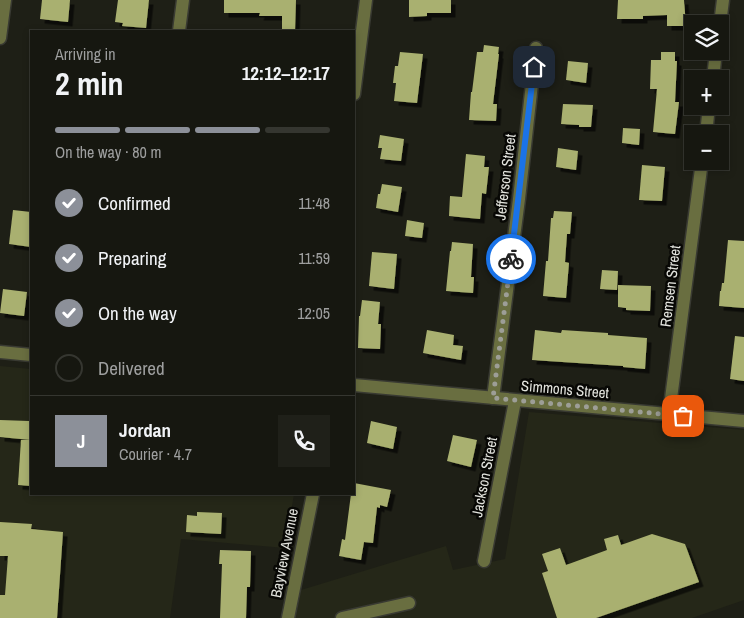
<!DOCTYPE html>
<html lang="en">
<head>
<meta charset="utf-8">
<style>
  :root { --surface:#161710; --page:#1f2019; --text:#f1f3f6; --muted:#9e9f9f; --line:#353630; --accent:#8c9099 }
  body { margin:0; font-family:"Archivo Narrow",sans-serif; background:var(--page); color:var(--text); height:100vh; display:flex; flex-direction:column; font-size:19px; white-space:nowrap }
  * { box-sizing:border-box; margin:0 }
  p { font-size:16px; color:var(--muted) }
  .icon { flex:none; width:28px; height:28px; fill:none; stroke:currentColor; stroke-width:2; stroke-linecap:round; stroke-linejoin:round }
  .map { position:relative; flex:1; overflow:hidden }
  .panel { position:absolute; left:30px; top:30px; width:325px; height:465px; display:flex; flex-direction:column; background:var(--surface); border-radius:0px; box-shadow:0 2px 8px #0003,0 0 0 1px var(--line) }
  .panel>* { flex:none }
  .controls { position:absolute; left:684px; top:15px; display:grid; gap:10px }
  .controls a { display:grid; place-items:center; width:45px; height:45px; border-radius:0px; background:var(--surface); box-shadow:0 2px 8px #0003,0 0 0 1px var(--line); font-size:25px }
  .pin { position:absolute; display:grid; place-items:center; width:42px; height:42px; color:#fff; margin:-21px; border-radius:10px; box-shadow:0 2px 8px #0006 }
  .courier { position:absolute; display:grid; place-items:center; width:50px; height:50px; margin:-25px; border:4px solid #1a73e8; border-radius:50%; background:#fff; color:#222; box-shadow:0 1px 6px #0007 }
  .summary em { font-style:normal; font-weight:700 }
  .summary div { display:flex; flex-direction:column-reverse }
  .summary { display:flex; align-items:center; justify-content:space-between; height:85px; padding:0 25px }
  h1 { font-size:32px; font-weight:700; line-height:38px }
  .bar { display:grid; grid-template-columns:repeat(4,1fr); gap:8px 5px; align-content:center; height:60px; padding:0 25px }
  .bar i { height:6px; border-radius:4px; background:var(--line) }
  .bar .selected { background:var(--accent) }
  .bar p { grid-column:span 4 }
  .line { display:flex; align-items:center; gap:12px; padding:0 25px; border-top:1px solid var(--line) }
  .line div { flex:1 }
  .round { display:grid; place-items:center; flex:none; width:52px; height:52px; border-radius:0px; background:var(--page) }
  ol { padding:0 25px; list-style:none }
  li { display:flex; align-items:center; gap:15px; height:55px }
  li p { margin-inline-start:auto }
  li .icon { padding:5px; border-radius:50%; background:var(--accent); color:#fff; stroke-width:4 }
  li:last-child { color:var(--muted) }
  li i { width:28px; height:28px; border:2px solid var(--line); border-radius:50% }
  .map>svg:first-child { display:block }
  .built { fill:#252718 }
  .building { fill:#a9b06f; filter:url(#shadow) }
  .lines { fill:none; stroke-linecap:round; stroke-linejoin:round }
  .minor-casing { stroke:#393a32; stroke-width:15 }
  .minor { stroke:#696e40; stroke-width:12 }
  .done { stroke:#9d9e97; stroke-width:5; stroke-dasharray:0 9 }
  .route { stroke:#1a73e8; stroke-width:6 }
  .labels { text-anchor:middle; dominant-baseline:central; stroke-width:5; stroke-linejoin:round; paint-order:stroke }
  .street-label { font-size:15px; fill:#e2e3dd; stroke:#080805 }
</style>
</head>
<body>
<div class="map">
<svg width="744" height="618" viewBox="0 0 744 618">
  <defs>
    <filter id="shadow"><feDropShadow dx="4.5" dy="4.5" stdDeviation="0" flood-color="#0009"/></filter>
  </defs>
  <rect width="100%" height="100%" fill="#1e1f16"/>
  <g class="built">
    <path d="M 0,366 L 31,369 L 31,494 L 294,494 L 285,548 L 181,539 L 170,618 L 0,618 Z"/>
    <path d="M 529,412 L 744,430 L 744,600 L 692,618 L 295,618 L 301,590 L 446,546 L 453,570 L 505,559 Z"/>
  </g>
  <g class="building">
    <path d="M 42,0 L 70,0 L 68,22 L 40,19 Z"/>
    <path d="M 118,0 L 149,0 L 146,28 L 122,26 L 123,23 L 115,22 Z"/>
    <path d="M 224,0 L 296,0 L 295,31 L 282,31 L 282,16 L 259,16 L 260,13 L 224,13 Z"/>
    <path d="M 409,0 L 451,0 L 451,13 L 427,13 L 427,16 L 409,17 Z"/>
    <path d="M 618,0 L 684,0 L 686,26 L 667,26 L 667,15 L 643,16 L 643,19 L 617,19 Z"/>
    <path d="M 484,45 L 499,47 L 498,54 L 499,54 L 493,104 L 497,104 L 496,121 L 469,120 L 471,92 L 472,92 L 477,52 L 483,52 Z"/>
    <path d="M 400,52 L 423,54 L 417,103 L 394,101 L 396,83 L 393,83 L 395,66 L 398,66 Z"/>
    <path d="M 661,52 L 675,52 L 675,61 L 677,61 L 675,102 L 679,102 L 675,134 L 653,132 L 657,89 L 650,89 L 651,60 L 661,60 Z"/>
    <path d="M 568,61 L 588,63 L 586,83 L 566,80 Z"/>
    <path d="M 563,104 L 593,105 L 591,127 L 579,127 L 579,125 L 561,124 Z"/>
    <path d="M 623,128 L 640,129 L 639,145 L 622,143 Z"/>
    <path d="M 380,135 L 404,139 L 401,161 L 380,159 L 382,148 L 378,148 Z"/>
    <path d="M 558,148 L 578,151 L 576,170 L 556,167 Z"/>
    <path d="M 466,154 L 485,156 L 484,167 L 489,167 L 486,194 L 482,193 L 480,219 L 449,216 L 450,196 L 462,197 Z"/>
    <path d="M 642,165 L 665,167 L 662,201 L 639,200 Z"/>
    <path d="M 382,184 L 402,187 L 398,212 L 376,208 L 378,194 L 380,194 Z"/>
    <path d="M 13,210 L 31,212 L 31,247 L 9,244 Z"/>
    <path d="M 554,211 L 572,212 L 570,234 L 567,234 L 565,262 L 569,263 L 566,298 L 543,296 L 546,261 L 548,261 L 551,218 L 553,218 Z"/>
    <path d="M 407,220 L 424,223 L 422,238 L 405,236 Z"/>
    <path d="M 728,240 L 744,241 L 744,308 L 719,306 L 720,291 L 721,291 L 722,283 L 724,283 Z"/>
    <path d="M 452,242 L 473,244 L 471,277 L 474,277 L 473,293 L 446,291 L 450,251 L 451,251 Z"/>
    <path d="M 372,252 L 397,254 L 394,289 L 369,286 Z"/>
    <path d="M 602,270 L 618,271 L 617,290 L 600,289 Z"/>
    <path d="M 618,285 L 651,286 L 650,311 L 626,310 L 626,308 L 618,307 Z"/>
    <path d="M 3,289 L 27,292 L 24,316 L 0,313 Z"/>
    <path d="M 362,300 L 380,302 L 378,324 L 381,324 L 380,349 L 358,348 L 359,316 L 360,316 Z"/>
    <path d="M 427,330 L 454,335 L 453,345 L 463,346 L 461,360 L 423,353 Z"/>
    <path d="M 535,330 L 561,333 L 562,330 L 608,333 L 608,335 L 647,338 L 645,369 L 623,367 L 623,366 L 532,360 Z"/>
    <path d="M 735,336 L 744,337 L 744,381 L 730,379 Z"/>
    <path d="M 0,420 L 29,421 L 29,423 L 31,423 L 31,440 L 0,437 Z"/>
    <path d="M 371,421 L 397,427 L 393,449 L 367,443 Z"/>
    <path d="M 453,435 L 477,440 L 471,467 L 447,461 Z"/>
    <path d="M 21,440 L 31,440 L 31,486 L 18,485 Z"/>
    <path d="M 354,483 L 391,490 L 387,507 L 380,505 L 380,508 L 377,507 L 373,543 L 364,542 L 361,560 L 339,556 L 342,539 L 345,540 L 351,494 L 354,494 Z"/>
    <path d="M 197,512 L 222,513 L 221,534 L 186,532 L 187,515 L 197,516 Z"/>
    <path d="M 0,522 L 32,524 L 31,529 L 63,532 L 57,618 L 0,618 L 0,595 L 5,595 L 8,556 L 0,556 Z"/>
    <path d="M 652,534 L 685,544 L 699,582 L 596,618 L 557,618 L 542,573 L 548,571 L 542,554 L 560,548 L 566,565 L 607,550 L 604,539 L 618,535 L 621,545 Z"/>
    <path d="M 220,550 L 251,551 L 250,587 L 247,587 L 246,618 L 220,618 L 222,564 L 219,564 Z"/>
  </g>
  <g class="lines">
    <g class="minor-casing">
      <g id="minor">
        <path d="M 720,24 L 723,0"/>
        <path d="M 179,31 L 183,0"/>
        <path d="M 0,38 L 5,0"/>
        <path d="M 713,79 L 716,51"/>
        <path d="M 354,94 L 366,0"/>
        <path d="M 706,134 L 709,106"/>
        <path d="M 0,352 L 31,355"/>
        <path d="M 354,385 L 744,421"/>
        <path d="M 493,398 L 519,199 L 536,48"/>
        <path d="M 669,414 L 702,161"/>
        <path d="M 484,561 L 515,401"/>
        <path d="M 288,618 L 313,494"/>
        <path d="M 342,618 L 409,603"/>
      </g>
    </g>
    <use href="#minor" class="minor"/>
  </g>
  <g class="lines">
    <path class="done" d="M 511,259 L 493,398 L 683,416"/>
    <path class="route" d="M 511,259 L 534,67"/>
  </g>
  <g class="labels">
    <g class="street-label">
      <text transform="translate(505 177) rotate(-83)">Jefferson Street</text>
      <text transform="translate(670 286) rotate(-83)">Remsen Street</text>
      <text transform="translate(565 389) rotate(5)">Simmons Street</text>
      <text transform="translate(484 477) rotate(-79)">Jackson Street</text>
      <text transform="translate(284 553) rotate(-79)">Bayview Avenue</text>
    </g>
  </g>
</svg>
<div class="controls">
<a><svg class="icon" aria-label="layers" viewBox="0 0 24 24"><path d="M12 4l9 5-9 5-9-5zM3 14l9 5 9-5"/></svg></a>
<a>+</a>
<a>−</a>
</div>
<div class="pin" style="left:683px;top:416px;background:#ea580c"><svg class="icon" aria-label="bag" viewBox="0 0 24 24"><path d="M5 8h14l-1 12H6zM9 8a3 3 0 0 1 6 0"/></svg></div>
<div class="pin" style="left:534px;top:67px;background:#1f2937"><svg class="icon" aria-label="home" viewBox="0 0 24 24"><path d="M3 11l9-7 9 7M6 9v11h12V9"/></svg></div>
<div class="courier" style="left:511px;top:259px"><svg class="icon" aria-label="bike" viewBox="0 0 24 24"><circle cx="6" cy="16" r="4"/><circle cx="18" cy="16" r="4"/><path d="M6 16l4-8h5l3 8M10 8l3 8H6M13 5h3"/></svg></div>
<section class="panel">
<div class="summary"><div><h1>2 min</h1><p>Arriving in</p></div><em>12:12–12:17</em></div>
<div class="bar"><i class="selected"></i><i class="selected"></i><i class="selected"></i><i></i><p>On the way · 80 m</p></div>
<ol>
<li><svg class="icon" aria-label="check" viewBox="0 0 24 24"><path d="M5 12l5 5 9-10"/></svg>Confirmed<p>11:48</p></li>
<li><svg class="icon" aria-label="check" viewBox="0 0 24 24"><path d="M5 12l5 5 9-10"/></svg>Preparing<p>11:59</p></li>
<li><svg class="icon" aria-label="check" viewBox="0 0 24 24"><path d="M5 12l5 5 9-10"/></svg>On the way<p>12:05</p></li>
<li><i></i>Delivered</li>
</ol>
<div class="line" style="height:90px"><b class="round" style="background:var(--accent);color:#fff">J</b><div><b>Jordan</b><p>Courier · 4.7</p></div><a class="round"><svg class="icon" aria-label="phone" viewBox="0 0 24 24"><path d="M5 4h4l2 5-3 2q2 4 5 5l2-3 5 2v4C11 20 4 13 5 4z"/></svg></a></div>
</section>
</div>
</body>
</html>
